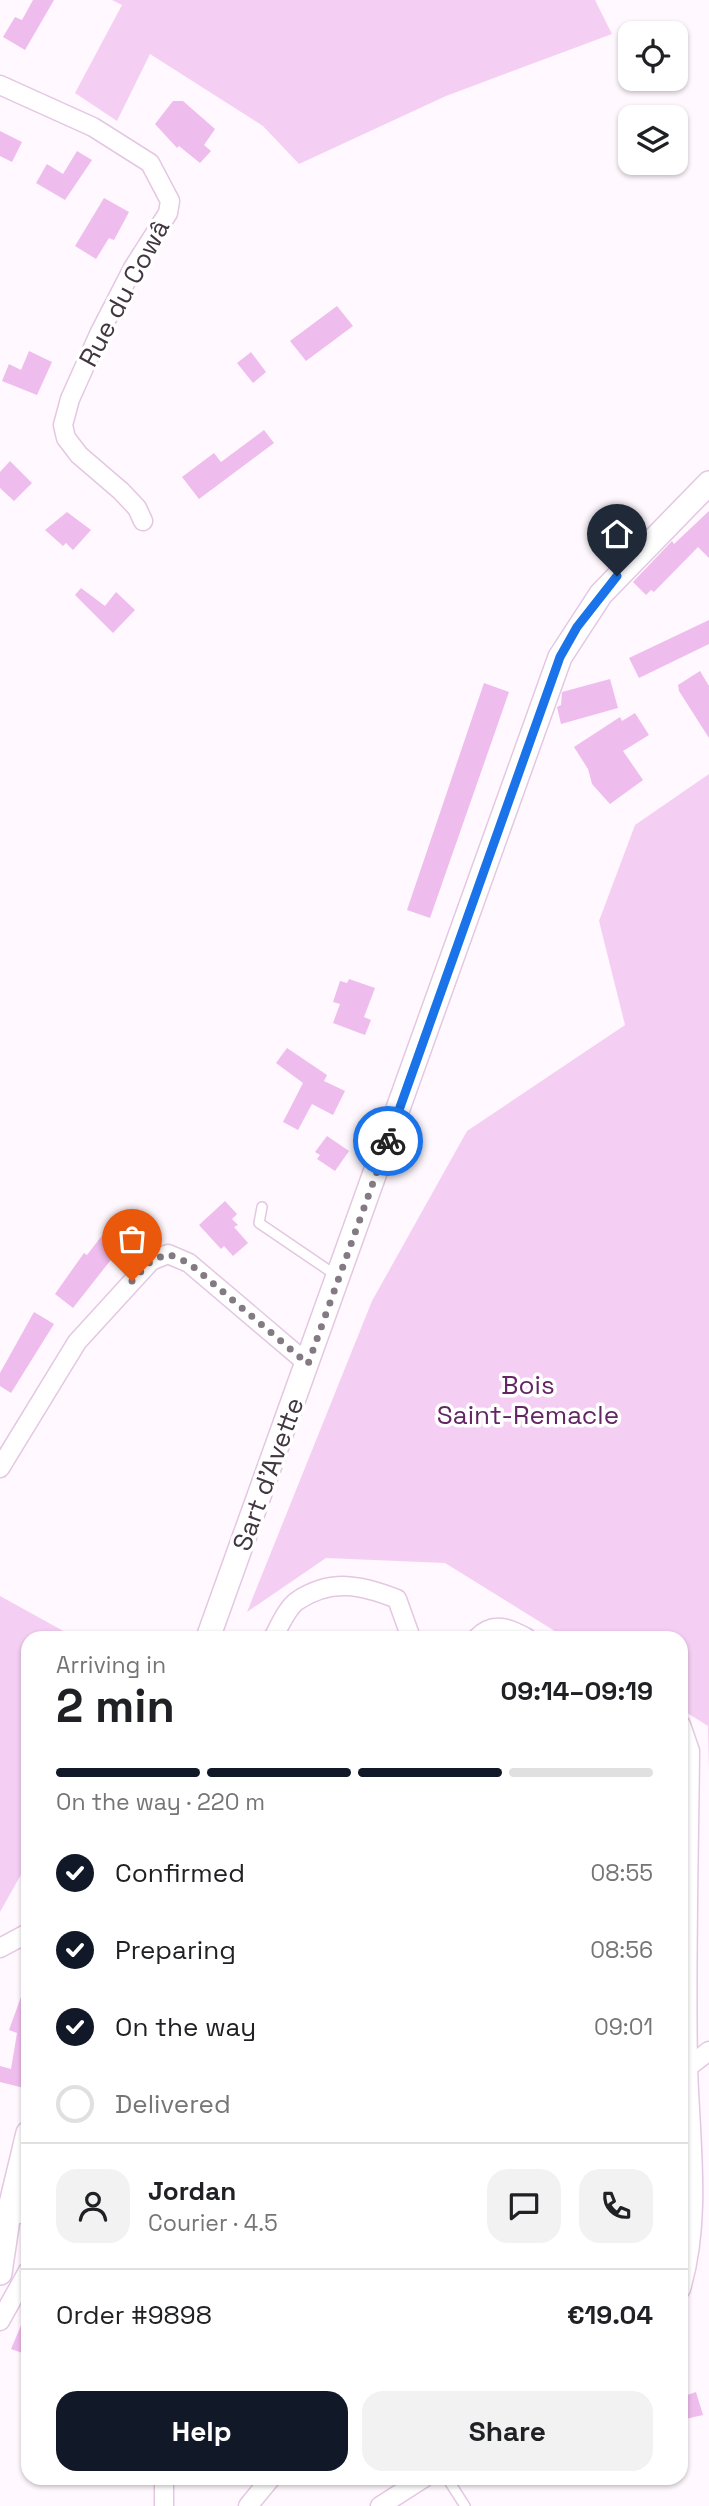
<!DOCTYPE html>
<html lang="en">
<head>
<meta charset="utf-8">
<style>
  :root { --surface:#fff; --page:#f2f2f2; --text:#202124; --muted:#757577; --line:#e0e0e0; --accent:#111827 }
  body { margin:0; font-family:"Space Grotesk",sans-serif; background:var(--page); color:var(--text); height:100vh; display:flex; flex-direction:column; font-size:26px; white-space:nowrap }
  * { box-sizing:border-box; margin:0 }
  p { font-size:23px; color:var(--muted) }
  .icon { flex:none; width:38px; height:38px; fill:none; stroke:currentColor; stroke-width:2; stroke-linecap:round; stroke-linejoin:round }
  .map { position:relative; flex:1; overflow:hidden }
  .panel { position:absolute; left:21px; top:1631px; width:667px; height:854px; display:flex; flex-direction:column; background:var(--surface); border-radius:21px; box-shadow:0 2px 5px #0004 }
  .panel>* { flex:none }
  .fabs { position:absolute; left:618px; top:21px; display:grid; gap:14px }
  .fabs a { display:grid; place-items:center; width:70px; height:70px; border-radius:14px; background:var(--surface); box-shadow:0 2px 5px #0004; font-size:35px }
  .pin { position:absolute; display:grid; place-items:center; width:60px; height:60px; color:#fff; margin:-72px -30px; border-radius:50% 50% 50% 0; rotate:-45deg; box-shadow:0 0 7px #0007 }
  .pin .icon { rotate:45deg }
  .courier { position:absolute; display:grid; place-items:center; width:70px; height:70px; margin:-35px; border:5px solid #1a73e8; border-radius:50%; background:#fff; color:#222; box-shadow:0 2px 9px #0007 }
  .headline em { font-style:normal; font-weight:800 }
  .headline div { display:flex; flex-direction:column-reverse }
  .headline { display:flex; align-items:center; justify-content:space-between; height:119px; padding:0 35px }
  h1 { font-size:46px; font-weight:800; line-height:52px }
  .bar { display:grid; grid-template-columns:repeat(4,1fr); gap:10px 7px; align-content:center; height:84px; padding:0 35px }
  .bar i { height:9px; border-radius:5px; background:var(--line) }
  .bar .current { background:var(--accent) }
  .bar p { grid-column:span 4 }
  .line { display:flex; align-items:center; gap:18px; padding:0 35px; border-top:2px solid var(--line) }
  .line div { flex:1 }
  .round { display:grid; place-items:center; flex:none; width:74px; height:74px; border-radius:21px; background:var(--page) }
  ol { padding:0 35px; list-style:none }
  li { display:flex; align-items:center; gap:21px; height:77px }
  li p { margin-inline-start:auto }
  li .icon { padding:7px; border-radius:50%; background:var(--accent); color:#fff; stroke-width:4 }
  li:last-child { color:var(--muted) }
  li i { width:38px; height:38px; border:4px solid var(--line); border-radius:50% }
  .button { display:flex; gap:14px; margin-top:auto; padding:14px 35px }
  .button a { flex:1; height:80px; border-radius:21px; background:var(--accent); color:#fff; font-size:28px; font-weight:800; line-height:80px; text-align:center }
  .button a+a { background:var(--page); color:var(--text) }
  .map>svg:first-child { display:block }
  .green { fill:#f4cff3 }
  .building { fill:#efbcee }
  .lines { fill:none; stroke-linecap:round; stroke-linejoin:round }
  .service-casing { stroke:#e4c7e3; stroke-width:12 }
  .minor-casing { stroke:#e4c7e3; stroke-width:21 }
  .tertiary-casing { stroke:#e4c7e3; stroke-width:26 }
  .service { stroke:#fff; stroke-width:9 }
  .minor { stroke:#fff; stroke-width:18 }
  .tertiary { stroke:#fff; stroke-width:23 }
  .done { stroke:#847a83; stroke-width:7; stroke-dasharray:0 12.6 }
  .route { stroke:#1a73e8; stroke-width:9 }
  .labels { text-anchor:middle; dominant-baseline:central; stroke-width:7; stroke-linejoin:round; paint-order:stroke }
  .street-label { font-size:26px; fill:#423641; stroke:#fff }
  .park-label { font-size:26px; fill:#622763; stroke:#fff }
</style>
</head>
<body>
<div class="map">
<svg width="709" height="2506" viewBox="0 0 709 2506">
  <rect width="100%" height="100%" fill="#fff8fe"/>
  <g class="green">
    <path d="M 112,0 L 595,0 L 612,34 L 446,96 L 299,164 L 263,126 L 150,54 L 117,121 L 75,93 L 122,5 Z"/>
    <path d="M 709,774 L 709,1773 L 708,1726 L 681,1709 L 681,1638 L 566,1638 L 445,1563 L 326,1558 L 247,1612 L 372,1301 L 467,1131 L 625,1025 L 599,921 L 635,825 Z"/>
    <path d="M 0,1596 L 76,1638 L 28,1638 L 28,1862 L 0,1912 Z"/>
  </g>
  <g class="building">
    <path d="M 33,0 L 54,0 L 25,50 L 3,37 L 15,17 L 22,20 Z"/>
    <path d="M 173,101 L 183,101 L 215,129 L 204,145 L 211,151 L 200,163 L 179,146 L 177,148 L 155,124 Z"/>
    <path d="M 0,131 L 22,142 L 12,162 L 0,156 Z"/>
    <path d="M 77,151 L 92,160 L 65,200 L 36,183 L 47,164 L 63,174 Z"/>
    <path d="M 104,198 L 129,212 L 114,240 L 109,238 L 96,259 L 75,246 Z"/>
    <path d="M 337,306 L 353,326 L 306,361 L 290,341 Z"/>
    <path d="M 29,351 L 52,362 L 37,395 L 2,381 L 9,364 L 21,370 Z"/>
    <path d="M 251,352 L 266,372 L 253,383 L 237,363 Z"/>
    <path d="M 264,430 L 274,443 L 199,499 L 182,477 L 214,453 L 221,462 Z"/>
    <path d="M 10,461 L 32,483 L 14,501 L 0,488 L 0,472 Z"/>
    <path d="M 709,511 L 709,558 L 698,547 L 654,592 L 651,590 L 646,595 L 633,582 L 672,541 L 674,544 Z"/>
    <path d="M 67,512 L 91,530 L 73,550 L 66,543 L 63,546 L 45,530 Z"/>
    <path d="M 81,588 L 105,606 L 116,592 L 135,610 L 113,633 L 75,595 Z"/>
    <path d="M 709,620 L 709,644 L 639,678 L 629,658 Z"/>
    <path d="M 700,671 L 709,686 L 709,738 L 679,691 L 678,685 Z"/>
    <path d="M 610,679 L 618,708 L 561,724 L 557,707 L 561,705 L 562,692 Z"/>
    <path d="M 484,683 L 509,692 L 430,918 L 407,910 Z"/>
    <path d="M 635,713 L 649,735 L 623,751 L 643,780 L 610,804 L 592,784 L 588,769 L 574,747 L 620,717 L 622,721 Z"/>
    <path d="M 349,979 L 375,988 L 364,1017 L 371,1020 L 365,1035 L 333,1023 L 340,1004 L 333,1002 L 340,981 L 347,983 Z"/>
    <path d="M 287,1048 L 327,1075 L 324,1081 L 345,1091 L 333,1115 L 312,1104 L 298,1130 L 283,1122 L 303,1083 L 276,1063 Z"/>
    <path d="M 327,1136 L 349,1151 L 335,1171 L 317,1159 L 320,1155 L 315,1152 Z"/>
    <path d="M 225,1201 L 237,1214 L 232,1219 L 238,1225 L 234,1227 L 248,1243 L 233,1256 L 224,1246 L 221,1249 L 199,1225 Z"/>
    <path d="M 121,1211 L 139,1224 L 73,1308 L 55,1294 L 84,1253 L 87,1255 Z"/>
    <path d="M 34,1312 L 54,1324 L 11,1393 L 0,1386 L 0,1373 Z"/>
    <path d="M 26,1983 L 28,1983 L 28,2089 L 0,2082 L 0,2066 L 11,2069 L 17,2033 L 9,2030 Z"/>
    <path d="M 28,2309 L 28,2355 L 11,2349 Z"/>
    <path d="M 696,2392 L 703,2415 L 681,2420 L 681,2397 Z"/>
  </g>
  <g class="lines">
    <g class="service-casing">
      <g id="service">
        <path d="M 262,1207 L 259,1223 L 337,1276"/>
        <path d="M 447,2478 L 465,2506"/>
      </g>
    </g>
    <g class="minor-casing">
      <g id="minor">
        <path d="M 0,85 L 93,127 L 150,163 L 170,201 L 168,213 L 133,268 L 100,332 L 70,399 L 63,425 L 66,438 L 79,455 L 121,491 L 137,508 L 143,521"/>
        <path d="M 0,1468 L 77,1342 L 151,1261 L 168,1254 L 189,1263 L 308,1364"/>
        <path d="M 273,1638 C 279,1627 287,1608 297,1601 C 331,1578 362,1585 397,1599 L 411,1638"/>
        <path d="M 477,1638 C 493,1621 509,1628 527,1638"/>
        <path d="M 681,1725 L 690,1751 C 689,1856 686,1961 688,2066 C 690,2140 702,2218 681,2289"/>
        <path d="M 0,1948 L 28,1933"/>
        <path d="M 683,2071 L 709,2051"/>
        <path d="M 9,2212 L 28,2215"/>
        <path d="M 0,2321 L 28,2271"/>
        <path d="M 164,2478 L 164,2506"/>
        <path d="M 248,2506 L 271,2478"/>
        <path d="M 380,2506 L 424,2478"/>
      </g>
    </g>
    <g class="tertiary-casing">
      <g id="tertiary">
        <path d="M 208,1638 L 560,657 L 601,594 L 709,483"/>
        <path d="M 0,2273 L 9,2212 L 28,2133"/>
      </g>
    </g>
    <use href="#service" class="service"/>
    <use href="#minor" class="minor"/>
    <use href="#tertiary" class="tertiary"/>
  </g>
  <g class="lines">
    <path class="done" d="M 132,1281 L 151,1261 L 168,1254 L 189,1263 L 308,1364 L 388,1141"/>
    <path class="route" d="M 388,1141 L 560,657 L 577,627 L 617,576"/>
  </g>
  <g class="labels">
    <g class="street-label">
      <text transform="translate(124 293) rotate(-62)">Rue du Cowâ</text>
      <text transform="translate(268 1474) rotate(-70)">Sart d'Avette</text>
    </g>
    <g class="park-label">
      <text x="528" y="1385">Bois<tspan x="528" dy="30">Saint-Remacle</tspan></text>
    </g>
  </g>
</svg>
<div class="fabs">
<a><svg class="icon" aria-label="locate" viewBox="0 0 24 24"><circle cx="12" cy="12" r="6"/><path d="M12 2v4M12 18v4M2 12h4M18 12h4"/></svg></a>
<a><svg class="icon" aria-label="layers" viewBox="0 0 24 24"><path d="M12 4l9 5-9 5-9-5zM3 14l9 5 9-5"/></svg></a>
</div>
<div class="pin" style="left:132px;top:1281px;background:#ea580c"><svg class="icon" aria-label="bag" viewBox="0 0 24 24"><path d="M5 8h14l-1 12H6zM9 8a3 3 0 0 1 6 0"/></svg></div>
<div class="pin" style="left:617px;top:576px;background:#1f2937"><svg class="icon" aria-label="home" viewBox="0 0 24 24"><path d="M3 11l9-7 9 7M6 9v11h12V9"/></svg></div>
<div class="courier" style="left:388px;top:1141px"><svg class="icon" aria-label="bike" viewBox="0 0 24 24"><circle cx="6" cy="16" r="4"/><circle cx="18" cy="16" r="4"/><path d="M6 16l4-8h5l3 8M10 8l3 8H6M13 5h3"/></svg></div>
<section class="panel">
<div class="headline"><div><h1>2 min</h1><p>Arriving in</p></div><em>09:14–09:19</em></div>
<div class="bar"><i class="current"></i><i class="current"></i><i class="current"></i><i></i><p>On the way · 220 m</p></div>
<ol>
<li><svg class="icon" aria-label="check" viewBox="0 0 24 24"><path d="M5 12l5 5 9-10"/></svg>Confirmed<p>08:55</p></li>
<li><svg class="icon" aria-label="check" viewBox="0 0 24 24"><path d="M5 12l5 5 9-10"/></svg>Preparing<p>08:56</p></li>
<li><svg class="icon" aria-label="check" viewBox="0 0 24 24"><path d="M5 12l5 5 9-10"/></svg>On the way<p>09:01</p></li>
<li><i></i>Delivered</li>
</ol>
<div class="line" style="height:126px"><a class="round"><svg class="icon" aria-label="person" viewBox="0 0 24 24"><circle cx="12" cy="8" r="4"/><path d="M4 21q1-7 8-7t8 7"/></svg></a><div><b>Jordan</b><p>Courier · 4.5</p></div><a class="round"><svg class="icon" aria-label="chat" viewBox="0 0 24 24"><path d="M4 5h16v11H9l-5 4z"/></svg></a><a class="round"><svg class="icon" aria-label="phone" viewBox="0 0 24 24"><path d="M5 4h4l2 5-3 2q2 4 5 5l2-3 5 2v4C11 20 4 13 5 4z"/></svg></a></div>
<div class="line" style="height:91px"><div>Order #9898</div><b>€19.04</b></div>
<div class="button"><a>Help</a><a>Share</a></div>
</section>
</div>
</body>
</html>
